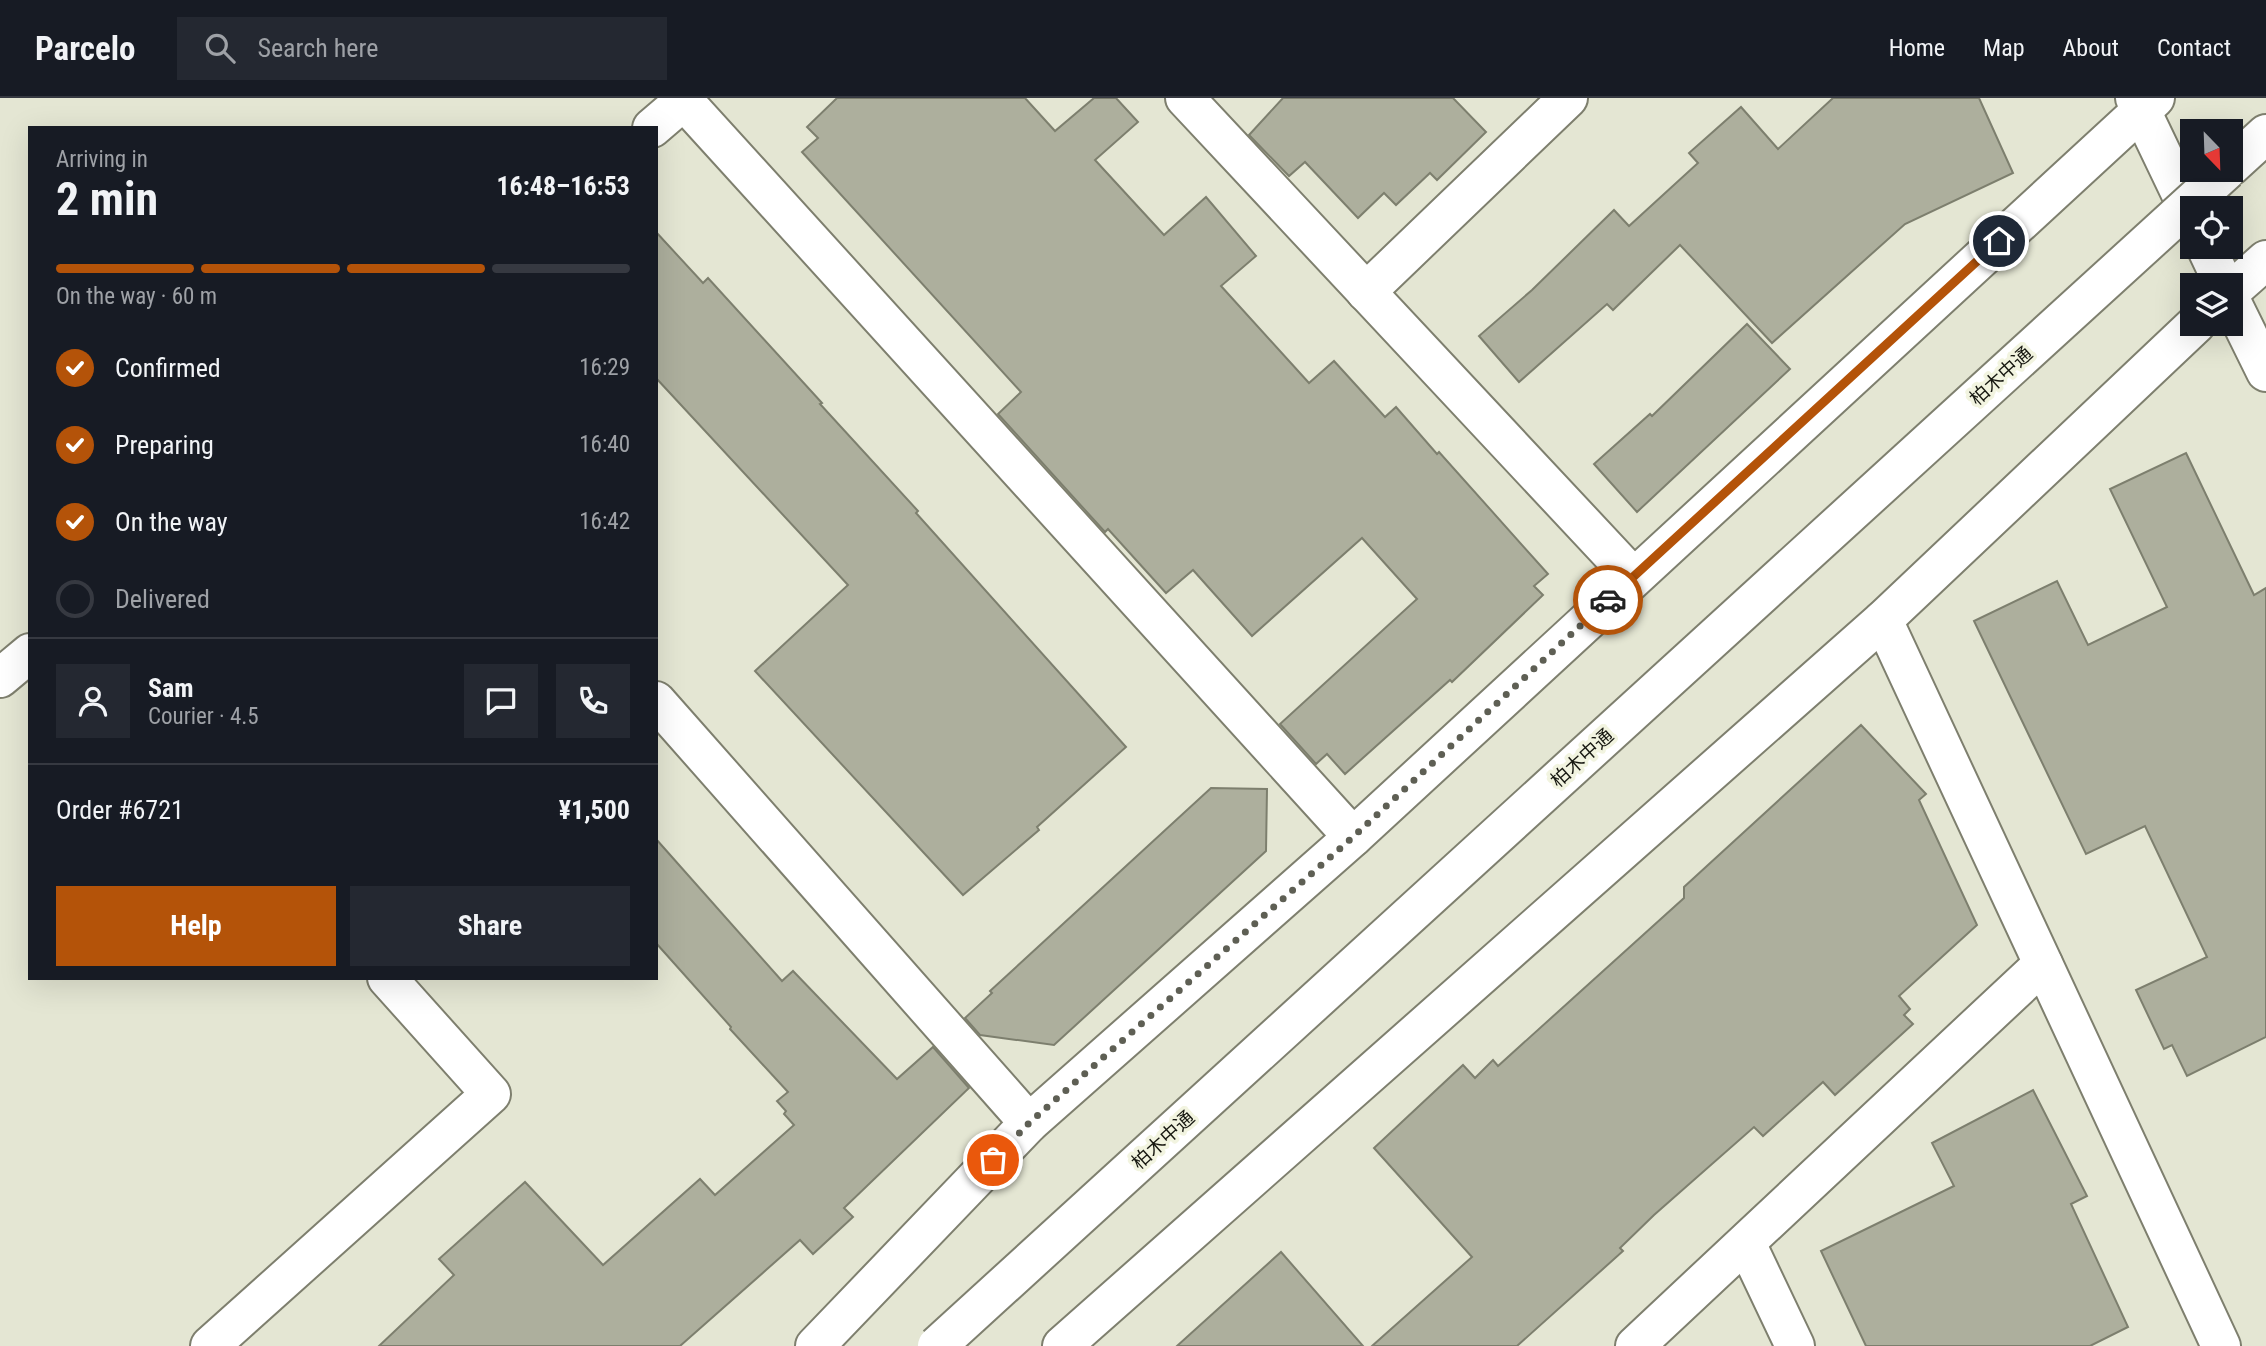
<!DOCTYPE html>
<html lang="en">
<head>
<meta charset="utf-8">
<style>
  :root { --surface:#171b24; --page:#242831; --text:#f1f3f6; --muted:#9ea1a6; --line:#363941; --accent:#b45309 }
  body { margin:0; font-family:"Roboto Condensed","Noto Sans JP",sans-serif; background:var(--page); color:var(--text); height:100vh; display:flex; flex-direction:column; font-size:26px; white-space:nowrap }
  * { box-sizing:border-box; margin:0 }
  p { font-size:23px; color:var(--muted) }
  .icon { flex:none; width:38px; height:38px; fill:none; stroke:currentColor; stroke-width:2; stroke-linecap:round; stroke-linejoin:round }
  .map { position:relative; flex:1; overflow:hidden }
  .side { position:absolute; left:28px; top:28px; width:630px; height:854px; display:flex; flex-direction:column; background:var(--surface); border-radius:0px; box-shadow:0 7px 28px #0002 }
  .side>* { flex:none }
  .needle { width:46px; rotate:157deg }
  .fabs { position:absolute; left:2180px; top:21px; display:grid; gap:14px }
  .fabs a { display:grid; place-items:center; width:63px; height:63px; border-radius:0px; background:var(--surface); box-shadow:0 7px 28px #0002; font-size:35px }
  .pin { position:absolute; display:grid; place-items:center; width:60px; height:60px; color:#fff; margin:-30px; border:4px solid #fff; border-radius:50%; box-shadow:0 2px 7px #0007 }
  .courier { position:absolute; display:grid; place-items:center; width:70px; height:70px; margin:-35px; border:5px solid #b45309; border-radius:50%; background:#fff; color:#222; box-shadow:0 2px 9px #0007 }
  .overview em { font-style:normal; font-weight:700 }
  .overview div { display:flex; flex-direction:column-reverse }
  .overview { display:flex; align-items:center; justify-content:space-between; height:119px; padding:0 28px }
  h1 { font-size:46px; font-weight:700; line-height:52px }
  .bar { display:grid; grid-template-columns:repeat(4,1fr); gap:10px 7px; align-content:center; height:84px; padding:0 28px }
  .bar i { height:9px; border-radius:5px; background:var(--line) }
  .bar .current { background:var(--accent) }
  .bar p { grid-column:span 4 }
  .line { display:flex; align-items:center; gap:18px; padding:0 28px; border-top:2px solid var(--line) }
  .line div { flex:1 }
  .round { display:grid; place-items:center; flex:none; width:74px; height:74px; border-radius:0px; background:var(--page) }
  ol { padding:0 28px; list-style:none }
  li { display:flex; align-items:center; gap:21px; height:77px }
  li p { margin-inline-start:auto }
  li .icon { padding:7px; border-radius:50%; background:var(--accent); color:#fff; stroke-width:4 }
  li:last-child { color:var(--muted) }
  li i { width:38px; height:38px; border:4px solid var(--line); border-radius:50% }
  .cta { display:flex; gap:14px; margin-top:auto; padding:14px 28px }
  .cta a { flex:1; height:80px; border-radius:0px; background:var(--accent); color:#fff; font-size:28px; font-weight:700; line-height:80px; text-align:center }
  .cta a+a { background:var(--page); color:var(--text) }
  header { display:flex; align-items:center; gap:42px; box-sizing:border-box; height:98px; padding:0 35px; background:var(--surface); border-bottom:2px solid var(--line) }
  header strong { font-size:33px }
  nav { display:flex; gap:38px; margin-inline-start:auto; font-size:24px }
  .search { width:490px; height:63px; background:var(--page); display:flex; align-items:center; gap:18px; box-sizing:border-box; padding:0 24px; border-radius:0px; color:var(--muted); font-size:26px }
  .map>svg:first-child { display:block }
  .building { fill:#adaf9d; stroke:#7d7f6e; stroke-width:2 }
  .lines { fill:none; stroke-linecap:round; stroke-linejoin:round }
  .minor-casing { stroke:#7e7f6e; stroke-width:42 }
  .tertiary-casing { stroke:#7e7f6e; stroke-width:42 }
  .minor { stroke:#fff; stroke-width:38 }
  .tertiary { stroke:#fff; stroke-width:38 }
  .tertiary-bridge-casing { stroke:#7e7f6e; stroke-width:42; stroke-linecap:butt }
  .tertiary-bridge { stroke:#fff; stroke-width:38 }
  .done { stroke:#5e5f54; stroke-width:7; stroke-dasharray:0 12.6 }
  .route { stroke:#b45309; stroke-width:9 }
  .labels { text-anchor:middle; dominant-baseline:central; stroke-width:7; stroke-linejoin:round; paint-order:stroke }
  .street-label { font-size:19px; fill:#161710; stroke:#f2f4e0 }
</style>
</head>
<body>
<header>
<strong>Parcelo</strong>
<div class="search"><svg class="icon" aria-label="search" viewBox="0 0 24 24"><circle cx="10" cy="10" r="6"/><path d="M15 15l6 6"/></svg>Search here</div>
<nav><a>Home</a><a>Map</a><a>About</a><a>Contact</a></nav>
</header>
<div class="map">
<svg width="2266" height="1248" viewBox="0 0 2266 1248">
  <rect width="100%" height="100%" fill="#e4e6d3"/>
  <g class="building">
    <path d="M 837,0 L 1025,0 L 1055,33 L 1094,0 L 1116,0 L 1138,24 L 1095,62 L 1164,137 L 1206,99 L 1256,158 L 1221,188 L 1309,285 L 1334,263 L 1385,319 L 1396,309 L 1437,356 L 1439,354 L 1548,476 L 1534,488 L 1543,497 L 1452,584 L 1450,582 L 1345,676 L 1327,656 L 1316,666 L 1280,626 L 1417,501 L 1362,440 L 1252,538 L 1193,472 L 1166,495 L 1108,431 L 1105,434 L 998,316 L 1021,294 L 802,54 L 818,40 L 807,29 Z"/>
    <path d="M 1283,0 L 1453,0 L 1486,34 L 1437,82 L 1430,75 L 1396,107 L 1384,95 L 1358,120 L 1305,64 L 1289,78 L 1249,37 Z"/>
    <path d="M 1833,0 L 1979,0 L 2013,75 L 1905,126 L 1772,245 L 1680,147 L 1613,212 L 1607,206 L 1519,284 L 1479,238 L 1532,192 L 1614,112 L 1629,128 L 1698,65 L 1689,55 L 1741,9 L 1778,51 Z"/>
    <path d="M 656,134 L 703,185 L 708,180 L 822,305 L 820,306 L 918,413 L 916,415 L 1126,649 L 1037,729 L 1039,732 L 963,797 L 755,573 L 848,487 L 656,280 Z"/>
    <path d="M 1747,226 L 1790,271 L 1637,414 L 1594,366 L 1650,316 L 1652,318 Z"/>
    <path d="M 2186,355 L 2254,497 L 2266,490 L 2266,939 L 2187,978 L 2172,947 L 2164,951 L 2136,892 L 2207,859 L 2145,728 L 2086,756 L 1974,523 L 2057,483 L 2088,547 L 2167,509 L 2110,391 Z"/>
    <path d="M 1861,627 L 1926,696 L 1919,702 L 1977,827 L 1899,898 L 1910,911 L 1904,917 L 1913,926 L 1835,997 L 1823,984 L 1763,1038 L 1754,1029 L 1654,1117 L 1620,1150 L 1623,1153 L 1517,1248 L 1372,1248 L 1472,1159 L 1374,1050 L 1463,967 L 1475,980 L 1493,962 L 1498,968 L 1684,800 L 1684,789 Z"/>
    <path d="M 1211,690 L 1267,691 L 1266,753 L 1054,947 L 980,937 L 965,920 L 992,895 L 990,893 Z"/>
    <path d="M 656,741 L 782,883 L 793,873 L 897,981 L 933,949 L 969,990 L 844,1110 L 853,1119 L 813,1156 L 800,1142 L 680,1248 L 379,1248 L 454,1177 L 439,1161 L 525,1084 L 603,1167 L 700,1081 L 715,1097 L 794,1027 L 784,1016 L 786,1013 L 777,1003 L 788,994 L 730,931 L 731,929 L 656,845 Z"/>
    <path d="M 2033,992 L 2087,1098 L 2071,1106 L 2128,1229 L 2090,1248 L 1866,1248 L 1821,1153 L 1954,1088 L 1932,1045 Z"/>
    <path d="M 1281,1154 L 1363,1248 L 1177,1248 Z"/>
  </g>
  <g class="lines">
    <g class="minor-casing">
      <g id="minor">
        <path d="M 1185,0 L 1633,479"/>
        <path d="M 684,3 L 1353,739"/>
        <path d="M 2231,193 L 2266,162"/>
        <path d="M 1366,194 L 1568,0"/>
        <path d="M 1883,522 L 2221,1248"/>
        <path d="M 656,603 L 1029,1025"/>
        <path d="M 1746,1145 L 1795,1248"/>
        <path d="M 210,1248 L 491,996 L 387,880"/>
        <path d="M 815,1248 L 1029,1025 L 1353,739 L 2155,0"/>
        <path d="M 1062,1248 L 1883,522 L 2196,226"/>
        <path d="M 1635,1248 L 2043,866"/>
      </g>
    </g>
    <g class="tertiary-casing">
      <g id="tertiary">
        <path d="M 2135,0 L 2193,121"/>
        <path d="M 652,30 L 687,0"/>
        <path d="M 2231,68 L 2266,36"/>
        <path d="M 2206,149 L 2224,187"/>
        <path d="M 2231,203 L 2266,274"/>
        <path d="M 0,580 L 30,555"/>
      </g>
    </g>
    <use href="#minor" class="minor"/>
    <use href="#tertiary" class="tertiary"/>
    <g class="tertiary-bridge-casing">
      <path id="tertiary-bridge" d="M 937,1248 L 2227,72"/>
    </g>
    <use href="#tertiary-bridge" class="tertiary-bridge"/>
  </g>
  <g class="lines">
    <path class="done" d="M 993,1062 L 1029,1025 L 1353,739 L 1608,502"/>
    <path class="route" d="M 1608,502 L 1999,143"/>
  </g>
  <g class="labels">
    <g class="street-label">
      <text transform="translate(2001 278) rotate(-42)">柏木中通</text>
      <text transform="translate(1582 660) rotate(-42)">柏木中通</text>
      <text transform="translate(1163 1042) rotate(-42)">柏木中通</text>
    </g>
  </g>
</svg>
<div class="fabs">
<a><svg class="needle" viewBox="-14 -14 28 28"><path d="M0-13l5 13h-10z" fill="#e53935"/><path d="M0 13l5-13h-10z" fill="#9ea1a6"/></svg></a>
<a><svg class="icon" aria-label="locate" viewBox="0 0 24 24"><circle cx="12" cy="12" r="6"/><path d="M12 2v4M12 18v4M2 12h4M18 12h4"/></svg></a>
<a><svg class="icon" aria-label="layers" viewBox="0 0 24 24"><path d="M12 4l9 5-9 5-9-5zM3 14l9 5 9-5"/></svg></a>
</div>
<div class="pin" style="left:993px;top:1062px;background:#ea580c"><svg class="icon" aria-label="bag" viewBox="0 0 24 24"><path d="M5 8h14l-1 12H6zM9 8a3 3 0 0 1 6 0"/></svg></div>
<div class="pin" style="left:1999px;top:143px;background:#1f2937"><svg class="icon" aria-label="home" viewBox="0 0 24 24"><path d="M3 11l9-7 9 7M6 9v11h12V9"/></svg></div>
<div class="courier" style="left:1608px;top:502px"><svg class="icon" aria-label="car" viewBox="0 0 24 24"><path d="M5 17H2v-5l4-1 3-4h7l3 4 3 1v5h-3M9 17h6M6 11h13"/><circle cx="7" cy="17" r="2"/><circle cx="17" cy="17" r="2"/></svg></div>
<section class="side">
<div class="overview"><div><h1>2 min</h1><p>Arriving in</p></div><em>16:48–16:53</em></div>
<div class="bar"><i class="current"></i><i class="current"></i><i class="current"></i><i></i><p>On the way · 60 m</p></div>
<ol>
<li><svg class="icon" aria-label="check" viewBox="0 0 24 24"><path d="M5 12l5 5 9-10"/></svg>Confirmed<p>16:29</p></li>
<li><svg class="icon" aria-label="check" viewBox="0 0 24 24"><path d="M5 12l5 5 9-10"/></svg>Preparing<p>16:40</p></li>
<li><svg class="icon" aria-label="check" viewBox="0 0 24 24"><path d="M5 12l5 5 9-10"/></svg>On the way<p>16:42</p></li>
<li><i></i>Delivered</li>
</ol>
<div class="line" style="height:126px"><a class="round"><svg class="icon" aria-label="person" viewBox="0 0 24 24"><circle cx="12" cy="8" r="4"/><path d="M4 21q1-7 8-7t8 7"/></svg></a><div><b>Sam</b><p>Courier · 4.5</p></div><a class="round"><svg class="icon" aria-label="chat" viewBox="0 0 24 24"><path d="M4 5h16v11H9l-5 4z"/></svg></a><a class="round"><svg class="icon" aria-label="phone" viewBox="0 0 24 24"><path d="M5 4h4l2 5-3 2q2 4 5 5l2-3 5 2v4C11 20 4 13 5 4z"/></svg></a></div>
<div class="line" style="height:91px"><div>Order #6721</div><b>¥1,500</b></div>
<div class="cta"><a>Help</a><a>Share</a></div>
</section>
</div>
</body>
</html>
